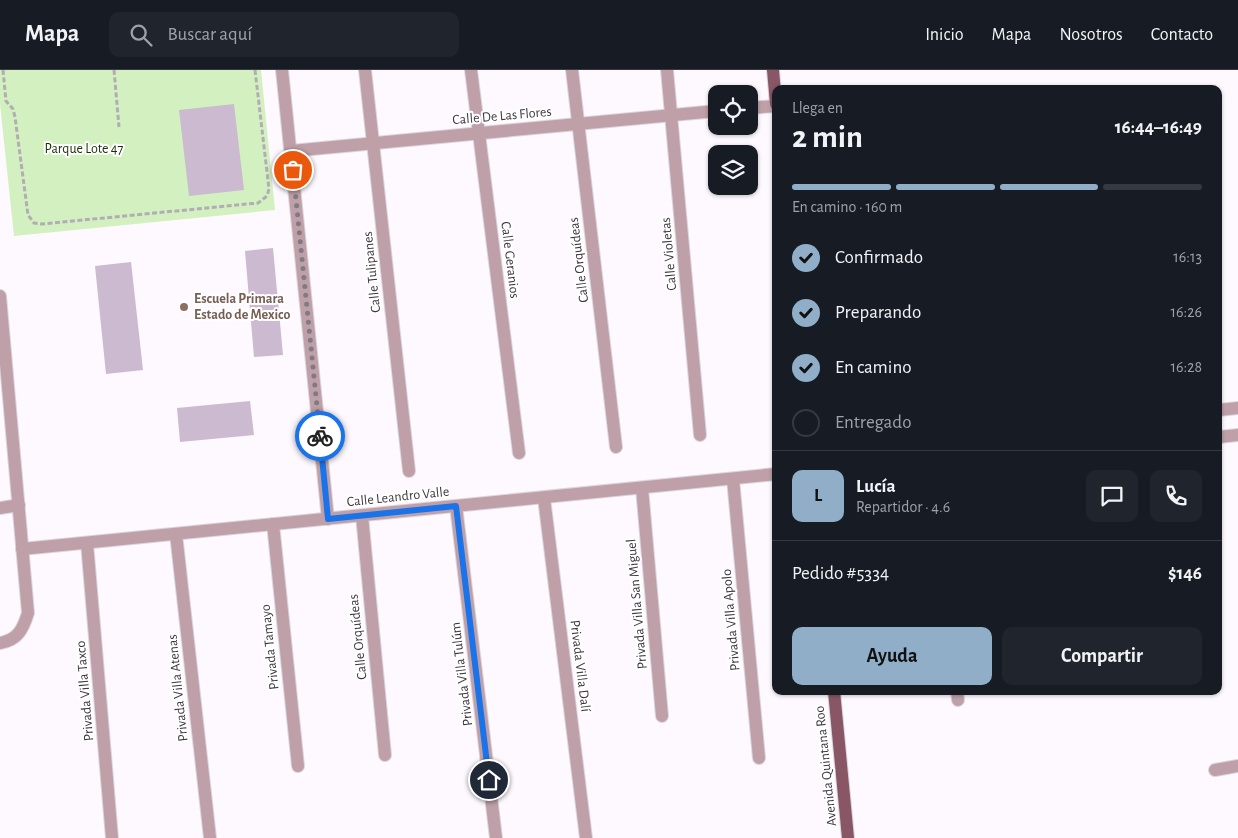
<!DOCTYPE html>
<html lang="es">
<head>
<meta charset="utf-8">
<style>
  :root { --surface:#171b24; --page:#20242c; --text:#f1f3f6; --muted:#9ea1a6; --line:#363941; --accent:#91aec8 }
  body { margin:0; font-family:"Alegreya Sans",sans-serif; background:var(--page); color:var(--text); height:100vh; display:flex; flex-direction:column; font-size:19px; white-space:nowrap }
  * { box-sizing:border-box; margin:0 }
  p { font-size:16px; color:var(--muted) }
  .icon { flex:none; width:28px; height:28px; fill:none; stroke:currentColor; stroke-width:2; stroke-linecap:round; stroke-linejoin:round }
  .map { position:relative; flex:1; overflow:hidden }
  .sheet { position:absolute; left:772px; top:15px; width:450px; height:610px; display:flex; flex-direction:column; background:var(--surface); border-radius:10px; box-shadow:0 1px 4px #0004 }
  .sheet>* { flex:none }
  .tools { position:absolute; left:708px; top:15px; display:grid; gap:10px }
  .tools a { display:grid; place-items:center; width:50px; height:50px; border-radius:10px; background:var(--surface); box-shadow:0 1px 4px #0004; font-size:25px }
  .pin { position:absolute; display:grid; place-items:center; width:42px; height:42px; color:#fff; margin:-21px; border:2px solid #fff; border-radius:50%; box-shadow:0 1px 5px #0007 }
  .courier { position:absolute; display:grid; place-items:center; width:50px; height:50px; margin:-25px; border:4px solid #1a73e8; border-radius:50%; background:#fff; color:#222; box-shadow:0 1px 6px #0007 }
  .overview em { font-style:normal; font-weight:700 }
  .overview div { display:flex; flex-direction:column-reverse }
  .overview { display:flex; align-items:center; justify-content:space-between; height:85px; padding:0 20px }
  h1 { font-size:32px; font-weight:700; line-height:38px }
  .bar { display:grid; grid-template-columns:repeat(4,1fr); gap:8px 5px; align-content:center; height:60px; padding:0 20px }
  .bar i { height:6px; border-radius:4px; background:var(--line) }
  .bar .current { background:var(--accent) }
  .bar p { grid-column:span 4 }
  .line { display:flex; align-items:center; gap:12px; padding:0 20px; border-top:1px solid var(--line) }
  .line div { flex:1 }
  .round { display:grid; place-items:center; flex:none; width:52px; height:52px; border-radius:10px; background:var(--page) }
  ol { padding:0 20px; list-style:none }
  li { display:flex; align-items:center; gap:15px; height:55px }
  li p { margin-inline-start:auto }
  li .icon { padding:5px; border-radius:50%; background:var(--accent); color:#111; stroke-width:4 }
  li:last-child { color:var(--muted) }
  li i { width:28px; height:28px; border:2px solid var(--line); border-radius:50% }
  .button { display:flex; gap:10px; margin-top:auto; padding:10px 20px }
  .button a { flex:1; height:58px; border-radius:10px; background:var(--accent); color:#111; font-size:20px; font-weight:700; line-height:58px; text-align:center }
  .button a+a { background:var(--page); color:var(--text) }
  header { display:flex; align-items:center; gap:30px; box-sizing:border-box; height:70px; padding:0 25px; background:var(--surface); border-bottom:1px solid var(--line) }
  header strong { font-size:24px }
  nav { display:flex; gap:28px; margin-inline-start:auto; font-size:18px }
  .search { width:350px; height:45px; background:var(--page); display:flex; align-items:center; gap:12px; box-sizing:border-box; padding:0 18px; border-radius:10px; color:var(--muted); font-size:19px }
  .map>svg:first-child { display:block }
  .green { fill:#d3f0c1 }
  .building { fill:#cbbad0 }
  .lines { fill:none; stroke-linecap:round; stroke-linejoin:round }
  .minor-casing { stroke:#dad6dc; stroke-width:14 }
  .major-casing { stroke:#dad6dc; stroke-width:14 }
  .path { stroke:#b2adb3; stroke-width:3; stroke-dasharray:5 2.5; stroke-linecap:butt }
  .minor { stroke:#bfa0a8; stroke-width:12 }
  .major { stroke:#895665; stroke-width:12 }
  .done { stroke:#807a82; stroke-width:5; stroke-dasharray:0 9 }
  .route { stroke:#1a73e8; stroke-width:6 }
  .education-dot { fill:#8d6e63; stroke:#fff; stroke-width:2 }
  .labels { text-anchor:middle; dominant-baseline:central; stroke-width:4; stroke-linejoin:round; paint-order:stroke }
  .street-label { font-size:14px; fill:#3d363f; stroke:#fff }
  .park-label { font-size:14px; fill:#1b3008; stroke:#fff }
  .education-label { font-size:14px; font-weight:bold; fill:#785e54; stroke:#fff; text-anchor:start }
</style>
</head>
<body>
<header>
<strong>Mapa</strong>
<div class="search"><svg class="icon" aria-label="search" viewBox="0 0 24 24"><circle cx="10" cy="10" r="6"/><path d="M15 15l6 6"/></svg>Buscar aquí</div>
<nav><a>Inicio</a><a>Mapa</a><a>Nosotros</a><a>Contacto</a></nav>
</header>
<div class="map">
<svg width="1238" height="768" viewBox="0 0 1238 768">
  <rect width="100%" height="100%" fill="#fdf9fe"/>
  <path class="green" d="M 0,0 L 261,0 L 275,140 L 14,166 L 0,34 Z"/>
  <g class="building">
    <path d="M 234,34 L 244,120 L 189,126 L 179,40 Z"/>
    <path d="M 273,178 L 283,285 L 254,287 L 245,181 Z"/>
    <path d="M 131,192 L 143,300 L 106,304 L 95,196 Z"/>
    <path d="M 250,331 L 254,365 L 180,372 L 177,338 Z"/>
  </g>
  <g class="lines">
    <g class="minor-casing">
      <g id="minor">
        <path d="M 282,0 L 328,449"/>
        <path d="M 365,0 L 409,401"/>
        <path d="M 471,0 L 519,383"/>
        <path d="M 572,0 L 616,377"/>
        <path d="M 667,0 L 700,365"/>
        <path d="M 749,38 L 776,36"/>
        <path d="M 291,81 L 716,41"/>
        <path d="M 0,226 L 28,543 C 23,559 18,570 0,573"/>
        <path d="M 1219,340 L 1238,338"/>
        <path d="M 1219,367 L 1238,365"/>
        <path d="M 733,409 L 759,688"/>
        <path d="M 642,418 L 662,646"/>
        <path d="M 544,428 L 586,768"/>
        <path d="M 456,436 L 496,768"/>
        <path d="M 0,438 L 19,435"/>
        <path d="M 362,446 L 385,685"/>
        <path d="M 273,454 L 298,696"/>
        <path d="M 176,464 L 210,768"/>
        <path d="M 87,473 L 112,768"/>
        <path d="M 22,479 L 776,404"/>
        <path d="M 957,621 L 958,630"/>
        <path d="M 1215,700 L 1238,696"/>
      </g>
    </g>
    <g class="major-casing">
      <g id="major">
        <path d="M 773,0 L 776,34"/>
        <path d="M 834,621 L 848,768"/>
      </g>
    </g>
    <g class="path">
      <path d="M 3,0 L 6,31 L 13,39 L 15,47 L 28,145 L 34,153 L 42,154 L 258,133 L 267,126 L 269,119 L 255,0"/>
      <path d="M 114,0 L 119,57"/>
    </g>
    <use href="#minor" class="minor"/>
    <use href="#major" class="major"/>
  </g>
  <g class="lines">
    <path class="done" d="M 293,100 L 320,366"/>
    <path class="route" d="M 320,366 L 328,449 L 456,436 L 489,710"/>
  </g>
  <circle class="education-dot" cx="184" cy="237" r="5"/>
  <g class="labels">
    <g class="street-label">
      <text transform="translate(502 46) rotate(-5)">Calle De Las Flores</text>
      <text transform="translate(669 184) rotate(-95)">Calle Violetas</text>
      <text transform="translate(510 190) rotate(83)">Calle Geranios</text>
      <text transform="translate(579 190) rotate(-97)">Calle Orquídeas</text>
      <text transform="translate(372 202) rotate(-96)">Calle Tulipanes</text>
      <text transform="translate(398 427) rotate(-6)">Calle Leandro Valle</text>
      <text transform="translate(637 534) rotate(-95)">Privada Villa San Miguel</text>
      <text transform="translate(731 550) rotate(-95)">Privada Villa Apolo</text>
      <text transform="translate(358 567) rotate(-96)">Calle Orquídeas</text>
      <text transform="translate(270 577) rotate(-96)">Privada Tamayo</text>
      <text transform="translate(580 596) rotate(83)">Privada Villa Dalí</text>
      <text transform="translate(462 604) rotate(-97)">Privada Villa Tulúm</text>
      <text transform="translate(178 618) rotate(-96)">Privada Villa Atenas</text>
      <text transform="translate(85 621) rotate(-95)">Privada Villa Taxco</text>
      <text transform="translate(826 696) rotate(-96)">Avenida Quintana Roo</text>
    </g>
    <g class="park-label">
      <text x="84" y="79">Parque Lote 47</text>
    </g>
    <g class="education-label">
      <text x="194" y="229">Escuela Primara<tspan x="194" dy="16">Estado de Mexico</tspan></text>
    </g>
  </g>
</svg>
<div class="tools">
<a><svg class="icon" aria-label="locate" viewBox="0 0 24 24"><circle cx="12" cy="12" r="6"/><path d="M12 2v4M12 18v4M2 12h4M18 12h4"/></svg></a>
<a><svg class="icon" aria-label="layers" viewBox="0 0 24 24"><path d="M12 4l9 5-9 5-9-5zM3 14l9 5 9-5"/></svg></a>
</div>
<div class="pin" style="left:293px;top:100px;background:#ea580c"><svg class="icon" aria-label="bag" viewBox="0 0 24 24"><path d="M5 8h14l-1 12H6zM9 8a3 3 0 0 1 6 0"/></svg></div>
<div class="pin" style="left:489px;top:710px;background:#1f2937"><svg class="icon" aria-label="home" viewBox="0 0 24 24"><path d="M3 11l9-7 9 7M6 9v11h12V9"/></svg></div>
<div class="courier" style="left:320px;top:366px"><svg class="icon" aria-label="bike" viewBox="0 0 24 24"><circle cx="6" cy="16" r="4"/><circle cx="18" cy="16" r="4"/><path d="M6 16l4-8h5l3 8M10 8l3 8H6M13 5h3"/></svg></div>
<section class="sheet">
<div class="overview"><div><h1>2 min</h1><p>Llega en</p></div><em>16:44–16:49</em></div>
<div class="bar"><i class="current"></i><i class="current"></i><i class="current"></i><i></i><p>En camino · 160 m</p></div>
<ol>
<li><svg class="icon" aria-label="check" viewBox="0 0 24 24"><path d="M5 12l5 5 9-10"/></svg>Confirmado<p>16:13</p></li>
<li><svg class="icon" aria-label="check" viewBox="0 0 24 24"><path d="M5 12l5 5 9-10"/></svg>Preparando<p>16:26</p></li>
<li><svg class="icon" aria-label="check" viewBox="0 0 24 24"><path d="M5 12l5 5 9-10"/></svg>En camino<p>16:28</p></li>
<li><i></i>Entregado</li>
</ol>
<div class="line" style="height:90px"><b class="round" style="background:var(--accent);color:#111">L</b><div><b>Lucía</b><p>Repartidor · 4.6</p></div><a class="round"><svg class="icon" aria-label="chat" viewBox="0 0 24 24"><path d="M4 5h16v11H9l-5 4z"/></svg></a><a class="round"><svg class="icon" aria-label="phone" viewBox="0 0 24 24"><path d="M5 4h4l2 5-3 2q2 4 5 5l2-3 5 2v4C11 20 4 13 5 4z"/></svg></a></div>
<div class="line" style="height:65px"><div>Pedido #5334</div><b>$146</b></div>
<div class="button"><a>Ayuda</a><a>Compartir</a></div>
</section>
</div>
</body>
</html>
